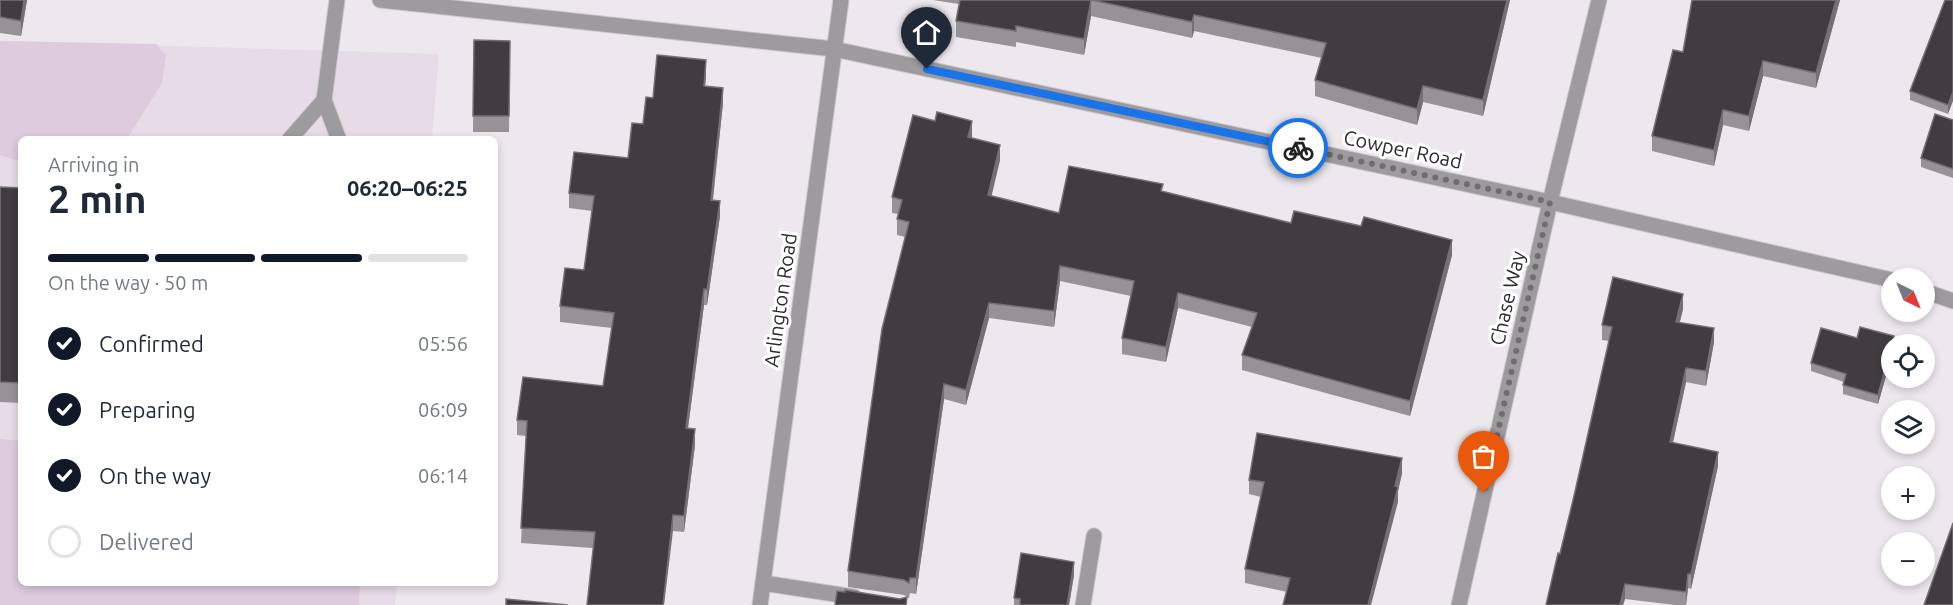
<!DOCTYPE html>
<html lang="en">
<head>
<meta charset="utf-8">
<style>
  :root { --surface:#fff; --page:#f6f6f7; --text:#1f2937; --muted:#747a83; --line:#e0e1e3; --accent:#111827 }
  body { margin:0; font-family:Ubuntu,sans-serif; background:var(--page); color:var(--text); height:100vh; display:flex; flex-direction:column; font-size:22px; white-space:nowrap }
  * { box-sizing:border-box; margin:0 }
  p { font-size:20px; color:var(--muted) }
  .icon { flex:none; width:33px; height:33px; fill:none; stroke:currentColor; stroke-width:2; stroke-linecap:round; stroke-linejoin:round }
  .map { position:relative; flex:1; overflow:hidden }
  .side { position:absolute; left:18px; top:136px; width:480px; height:450px; display:flex; flex-direction:column; background:var(--surface); border-radius:9px; box-shadow:0 3px 9px #0003 }
  .side>* { flex:none }
  .needle { width:39px; rotate:137deg }
  .controls { position:absolute; left:1881px; top:268px; display:grid; gap:12px }
  .controls a { display:grid; place-items:center; width:54px; height:54px; border-radius:50%; background:var(--surface); box-shadow:0 3px 9px #0003; font-size:30px }
  .pin { position:absolute; display:grid; place-items:center; width:51px; height:51px; color:#fff; margin:-62px -26px; border-radius:50% 50% 50% 0; rotate:-45deg; box-shadow:0 0 6px #0007 }
  .pin .icon { rotate:45deg }
  .courier { position:absolute; display:grid; place-items:center; width:60px; height:60px; margin:-30px; border:4px solid #1a73e8; border-radius:50%; background:#fff; color:#222; box-shadow:0 2px 8px #0007 }
  .overview em { font-style:normal; font-weight:700 }
  .overview div { display:flex; flex-direction:column-reverse }
  .overview { display:flex; align-items:center; justify-content:space-between; height:102px; padding:0 30px }
  h1 { font-size:39px; font-weight:700; line-height:45px }
  .bar { display:grid; grid-template-columns:repeat(4,1fr); gap:9px 6px; align-content:center; height:72px; padding:0 30px }
  .bar i { height:8px; border-radius:4px; background:var(--line) }
  .bar .on { background:var(--accent) }
  .bar p { grid-column:span 4 }
  ol { padding:0 30px; list-style:none }
  li { display:flex; align-items:center; gap:18px; height:66px }
  li p { margin-inline-start:auto }
  li .icon { padding:6px; border-radius:50%; background:var(--accent); color:#fff; stroke-width:4 }
  li:last-child { color:var(--muted) }
  li i { width:33px; height:33px; border:3px solid var(--line); border-radius:50% }
  .map>svg:first-child { display:block }
  .built { fill:#e6dbe6 }
  .green { fill:#decbde }
  .lines { fill:none; stroke-linecap:round; stroke-linejoin:round }
  .minor-casing { stroke:#cac6ca; stroke-width:17 }
  .minor { stroke:#9d9b9d; stroke-width:15 }
  .wall { fill:#969296 }
  .shaded-wall { fill:#747074 }
  .building { fill:#403c40; stroke:#747074; stroke-width:1.5 }
  .done { stroke:#706d70; stroke-width:6; stroke-dasharray:0 10.8 }
  .route { stroke:#1a73e8; stroke-width:8 }
  .labels { text-anchor:middle; dominant-baseline:central; stroke-width:6; stroke-linejoin:round; paint-order:stroke }
  .street-label { font-size:20px; fill:#2c2b2d; stroke:#fff }
</style>
</head>
<body>
<div class="map">
<svg width="1953" height="605" viewBox="0 0 1953 605">
  <rect width="100%" height="100%" fill="#ede8ed"/>
  <path class="built" d="M 0,41 L 439,54 L 432,139 L 21,140 L 21,584 L 397,584 L 395,605 L 0,605 Z"/>
  <g class="green">
    <path d="M 0,41 L 156,44 L 166,55 L 162,83 L 127,139 L 21,140 L 21,162 L 0,155 Z"/>
    <path d="M 0,439 L 21,441 L 21,584 L 360,584 L 359,605 L 0,605 Z"/>
  </g>
  <g class="lines">
    <g class="minor-casing">
      <g id="minor">
        <path d="M 337,0 L 324,100 L 339,140"/>
        <path d="M 380,0 L 834,49 L 1550,202 L 1892,280"/>
        <path d="M 289,140 L 324,100"/>
        <path d="M 1924,291 L 1953,301"/>
        <path d="M 763,583 L 854,597"/>
        <path d="M 760,605 L 841,0"/>
        <path d="M 1083,605 L 1094,536"/>
        <path d="M 1459,605 L 1550,202 L 1599,0"/>
      </g>
    </g>
    <use href="#minor" class="minor"/>
  </g>
  <g class="wall">
    <path d="M 0,0 L 27,0 L 21,36 L 0,33 Z"/>
    <path d="M 933,0 L 1510,0 L 1483,116 L 1423,102 L 1417,125 L 1315,96 L 1315,80 L 1322,58 L 1194,31 L 1192,38 L 1091,16 L 1084,55 L 1016,42 L 1016,47 L 956,37 L 956,21 L 959,4 Z"/>
    <path d="M 1692,0 L 1840,0 L 1816,88 L 1763,76 L 1749,131 L 1723,125 L 1714,166 L 1652,151 L 1652,136 L 1683,52 Z"/>
    <path d="M 1953,0 L 1948,114 L 1910,100 L 1910,91 Z"/>
    <path d="M 474,40 L 510,41 L 509,132 L 473,132 Z"/>
    <path d="M 706,76 L 705,86 L 723,103 L 713,200 L 720,216 L 707,305 L 704,305 L 688,428 L 695,445 L 684,532 L 673,531 L 593,548 L 521,543 L 526,436 L 517,435 L 517,420 L 603,386 L 612,328 L 560,322 L 560,306 L 584,270 L 592,211 L 569,208 L 569,193 L 628,158 L 643,124 Z"/>
    <path d="M 1953,120 L 1953,178 L 1921,167 L 1921,158 Z"/>
    <path d="M 972,138 L 1000,160 L 991,196 L 1059,213 L 1163,192 L 1291,223 L 1452,255 L 1410,416 L 1242,370 L 1242,355 L 1252,327 L 1178,308 L 1166,362 L 1122,354 L 1122,338 L 1131,296 L 1060,281 L 1054,327 L 989,318 L 966,405 L 944,399 L 916,594 L 910,593 L 909,598 L 904,595 L 848,587 L 848,571 L 905,237 L 897,235 L 897,219 L 898,214 L 892,213 L 892,197 Z"/>
    <path d="M 0,187 L 21,188 L 21,403 L 0,402 Z"/>
    <path d="M 1683,309 L 1680,322 L 1714,342 L 1706,386 L 1686,382 L 1673,442 L 1718,466 L 1691,589 L 1688,588 L 1686,605 L 1675,605 L 1625,599 L 1623,605 L 1546,605 L 1574,496 L 1609,341 L 1602,340 L 1602,325 Z"/>
    <path d="M 1857,338 L 1894,345 L 1892,345 L 1892,355 L 1878,404 L 1843,394 L 1843,385 L 1844,382 L 1811,371 L 1811,363 Z"/>
    <path d="M 1402,473 L 1398,491 L 1398,502 L 1287,592 L 1245,583 L 1245,569 L 1261,497 L 1249,494 L 1249,480 Z"/>
    <path d="M 1074,575 L 1069,605 L 1014,605 L 1014,598 Z"/>
  </g>
  <g class="shaded-wall">
    <path d="M 24,0 L 27,0 L 21,36 L 21,21 Z"/>
    <path d="M 1091,0 L 1091,16 L 1084,55 L 1084,39 Z"/>
    <path d="M 1507,0 L 1510,0 L 1483,116 L 1483,100 Z"/>
    <path d="M 1836,0 L 1840,0 L 1816,88 L 1816,73 Z"/>
    <path d="M 1194,15 L 1194,31 L 1192,38 L 1192,22 Z"/>
    <path d="M 706,60 L 706,76 L 704,101 L 704,86 Z"/>
    <path d="M 1763,61 L 1763,76 L 1749,131 L 1749,116 Z"/>
    <path d="M 1423,86 L 1423,102 L 1417,125 L 1417,109 Z"/>
    <path d="M 723,88 L 723,103 L 711,215 L 711,200 Z"/>
    <path d="M 1953,92 L 1953,101 L 1948,114 L 1948,105 Z"/>
    <path d="M 1723,110 L 1723,125 L 1714,166 L 1714,150 Z"/>
    <path d="M 972,121 L 972,137 L 968,152 L 968,137 Z"/>
    <path d="M 1000,145 L 1000,160 L 988,211 L 988,195 Z"/>
    <path d="M 720,201 L 720,216 L 707,305 L 707,290 Z"/>
    <path d="M 1452,240 L 1452,255 L 1410,416 L 1410,401 Z"/>
    <path d="M 1060,266 L 1060,281 L 1054,327 L 1054,311 Z"/>
    <path d="M 704,289 L 704,305 L 686,443 L 686,428 Z"/>
    <path d="M 1178,293 L 1178,308 L 1166,362 L 1166,347 Z"/>
    <path d="M 1683,294 L 1683,309 L 1676,336 L 1676,322 Z"/>
    <path d="M 989,303 L 989,318 L 966,405 L 966,390 Z"/>
    <path d="M 1714,328 L 1714,342 L 1706,386 L 1706,371 Z"/>
    <path d="M 1892,347 L 1892,355 L 1878,404 L 1878,395 Z"/>
    <path d="M 1686,368 L 1686,382 L 1670,456 L 1670,442 Z"/>
    <path d="M 944,384 L 944,399 L 916,594 L 916,578 Z"/>
    <path d="M 695,429 L 695,445 L 684,532 L 684,516 Z"/>
    <path d="M 1718,452 L 1718,466 L 1691,589 L 1691,574 Z"/>
    <path d="M 1402,458 L 1402,473 L 1398,491 L 1398,502 L 1371,605 L 1368,605 Z"/>
    <path d="M 673,515 L 673,531 L 664,605 L 663,605 Z"/>
    <path d="M 1074,562 L 1074,575 L 1069,605 L 1067,605 Z"/>
    <path d="M 1688,574 L 1688,588 L 1686,605 L 1686,592 Z"/>
    <path d="M 1625,584 L 1625,599 L 1623,605 L 1620,605 Z"/>
  </g>
  <g class="building">
    <path d="M 0,0 L 24,0 L 21,21 L 0,17 Z"/>
    <path d="M 960,0 L 1091,0 L 1084,39 L 1016,26 L 1016,31 L 956,21 Z"/>
    <path d="M 1092,0 L 1507,0 L 1483,100 L 1423,86 L 1417,109 L 1315,80 L 1326,43 L 1194,15 L 1192,22 Z"/>
    <path d="M 1692,0 L 1836,0 L 1816,73 L 1763,61 L 1749,116 L 1723,110 L 1714,150 L 1652,136 L 1673,50 L 1683,52 Z"/>
    <path d="M 1945,0 L 1953,0 L 1953,92 L 1948,105 L 1910,91 Z"/>
    <path d="M 474,40 L 510,41 L 509,116 L 473,116 Z"/>
    <path d="M 657,55 L 706,60 L 704,86 L 723,88 L 711,200 L 720,201 L 707,290 L 704,289 L 686,428 L 695,429 L 684,516 L 673,515 L 663,605 L 587,605 L 595,532 L 521,528 L 527,421 L 517,420 L 523,377 L 603,386 L 614,313 L 560,306 L 565,268 L 584,270 L 594,196 L 569,193 L 574,152 L 628,158 L 632,123 L 643,124 L 646,97 L 653,98 Z"/>
    <path d="M 937,112 L 972,121 L 968,137 L 1000,145 L 988,195 L 1059,213 L 1069,166 L 1163,184 L 1161,191 L 1291,223 L 1294,211 L 1361,226 L 1364,217 L 1452,240 L 1410,401 L 1242,355 L 1257,313 L 1178,293 L 1166,347 L 1122,338 L 1134,281 L 1060,266 L 1054,311 L 989,303 L 966,390 L 944,384 L 916,578 L 910,578 L 909,583 L 904,580 L 848,571 L 882,329 L 909,222 L 897,219 L 902,200 L 892,197 L 913,115 L 935,121 Z"/>
    <path d="M 1935,114 L 1953,120 L 1953,169 L 1921,158 Z"/>
    <path d="M 0,187 L 21,188 L 21,383 L 0,382 Z"/>
    <path d="M 1613,277 L 1683,294 L 1676,322 L 1714,328 L 1706,371 L 1686,368 L 1670,442 L 1718,452 L 1691,574 L 1688,574 L 1686,592 L 1625,584 L 1620,605 L 1546,605 L 1558,553 L 1560,554 L 1574,496 L 1612,327 L 1602,325 Z"/>
    <path d="M 1860,327 L 1894,336 L 1878,395 L 1843,385 L 1846,374 L 1811,363 L 1821,328 L 1857,338 Z"/>
    <path d="M 1257,433 L 1402,458 L 1395,486 L 1398,487 L 1368,605 L 1283,605 L 1290,578 L 1245,569 L 1264,482 L 1249,480 Z"/>
    <path d="M 1953,523 L 1953,605 L 1924,605 Z"/>
    <path d="M 1021,553 L 1074,562 L 1067,605 L 1020,605 L 1020,599 L 1014,598 Z"/>
    <path d="M 845,590 L 900,599 L 907,597 L 906,605 L 835,605 L 837,591 L 845,592 Z"/>
    <path d="M 506,599 L 568,605 L 506,605 Z"/>
  </g>
  <g class="lines">
    <path class="done" d="M 1298,148 L 1550,202 L 1484,493"/>
    <path class="route" d="M 927,69 L 1298,148"/>
  </g>
  <g class="labels">
    <g class="street-label">
      <text transform="translate(1403 149) rotate(12)">Cowper Road</text>
      <text transform="translate(1507 298) rotate(-77)">Chase Way</text>
      <text transform="translate(780 300) rotate(-82)">Arlington Road</text>
    </g>
  </g>
</svg>
<div class="controls">
<a><svg class="needle" viewBox="-14 -14 28 28"><path d="M0-13l5 13h-10z" fill="#e53935"/><path d="M0 13l5-13h-10z" fill="#747a83"/></svg></a>
<a><svg class="icon" aria-label="locate" viewBox="0 0 24 24"><circle cx="12" cy="12" r="6"/><path d="M12 2v4M12 18v4M2 12h4M18 12h4"/></svg></a>
<a><svg class="icon" aria-label="layers" viewBox="0 0 24 24"><path d="M12 4l9 5-9 5-9-5zM3 14l9 5 9-5"/></svg></a>
<a>+</a>
<a>−</a>
</div>
<div class="pin" style="left:1484px;top:493px;background:#ea580c"><svg class="icon" aria-label="bag" viewBox="0 0 24 24"><path d="M5 8h14l-1 12H6zM9 8a3 3 0 0 1 6 0"/></svg></div>
<div class="pin" style="left:927px;top:69px;background:#1f2937"><svg class="icon" aria-label="home" viewBox="0 0 24 24"><path d="M3 11l9-7 9 7M6 9v11h12V9"/></svg></div>
<div class="courier" style="left:1298px;top:148px"><svg class="icon" aria-label="bike" viewBox="0 0 24 24"><circle cx="6" cy="16" r="4"/><circle cx="18" cy="16" r="4"/><path d="M6 16l4-8h5l3 8M10 8l3 8H6M13 5h3"/></svg></div>
<section class="side">
<div class="overview"><div><h1>2 min</h1><p>Arriving in</p></div><em>06:20–06:25</em></div>
<div class="bar"><i class="on"></i><i class="on"></i><i class="on"></i><i></i><p>On the way · 50 m</p></div>
<ol>
<li><svg class="icon" aria-label="check" viewBox="0 0 24 24"><path d="M5 12l5 5 9-10"/></svg>Confirmed<p>05:56</p></li>
<li><svg class="icon" aria-label="check" viewBox="0 0 24 24"><path d="M5 12l5 5 9-10"/></svg>Preparing<p>06:09</p></li>
<li><svg class="icon" aria-label="check" viewBox="0 0 24 24"><path d="M5 12l5 5 9-10"/></svg>On the way<p>06:14</p></li>
<li><i></i>Delivered</li>
</ol>
</section>
</div>
</body>
</html>
